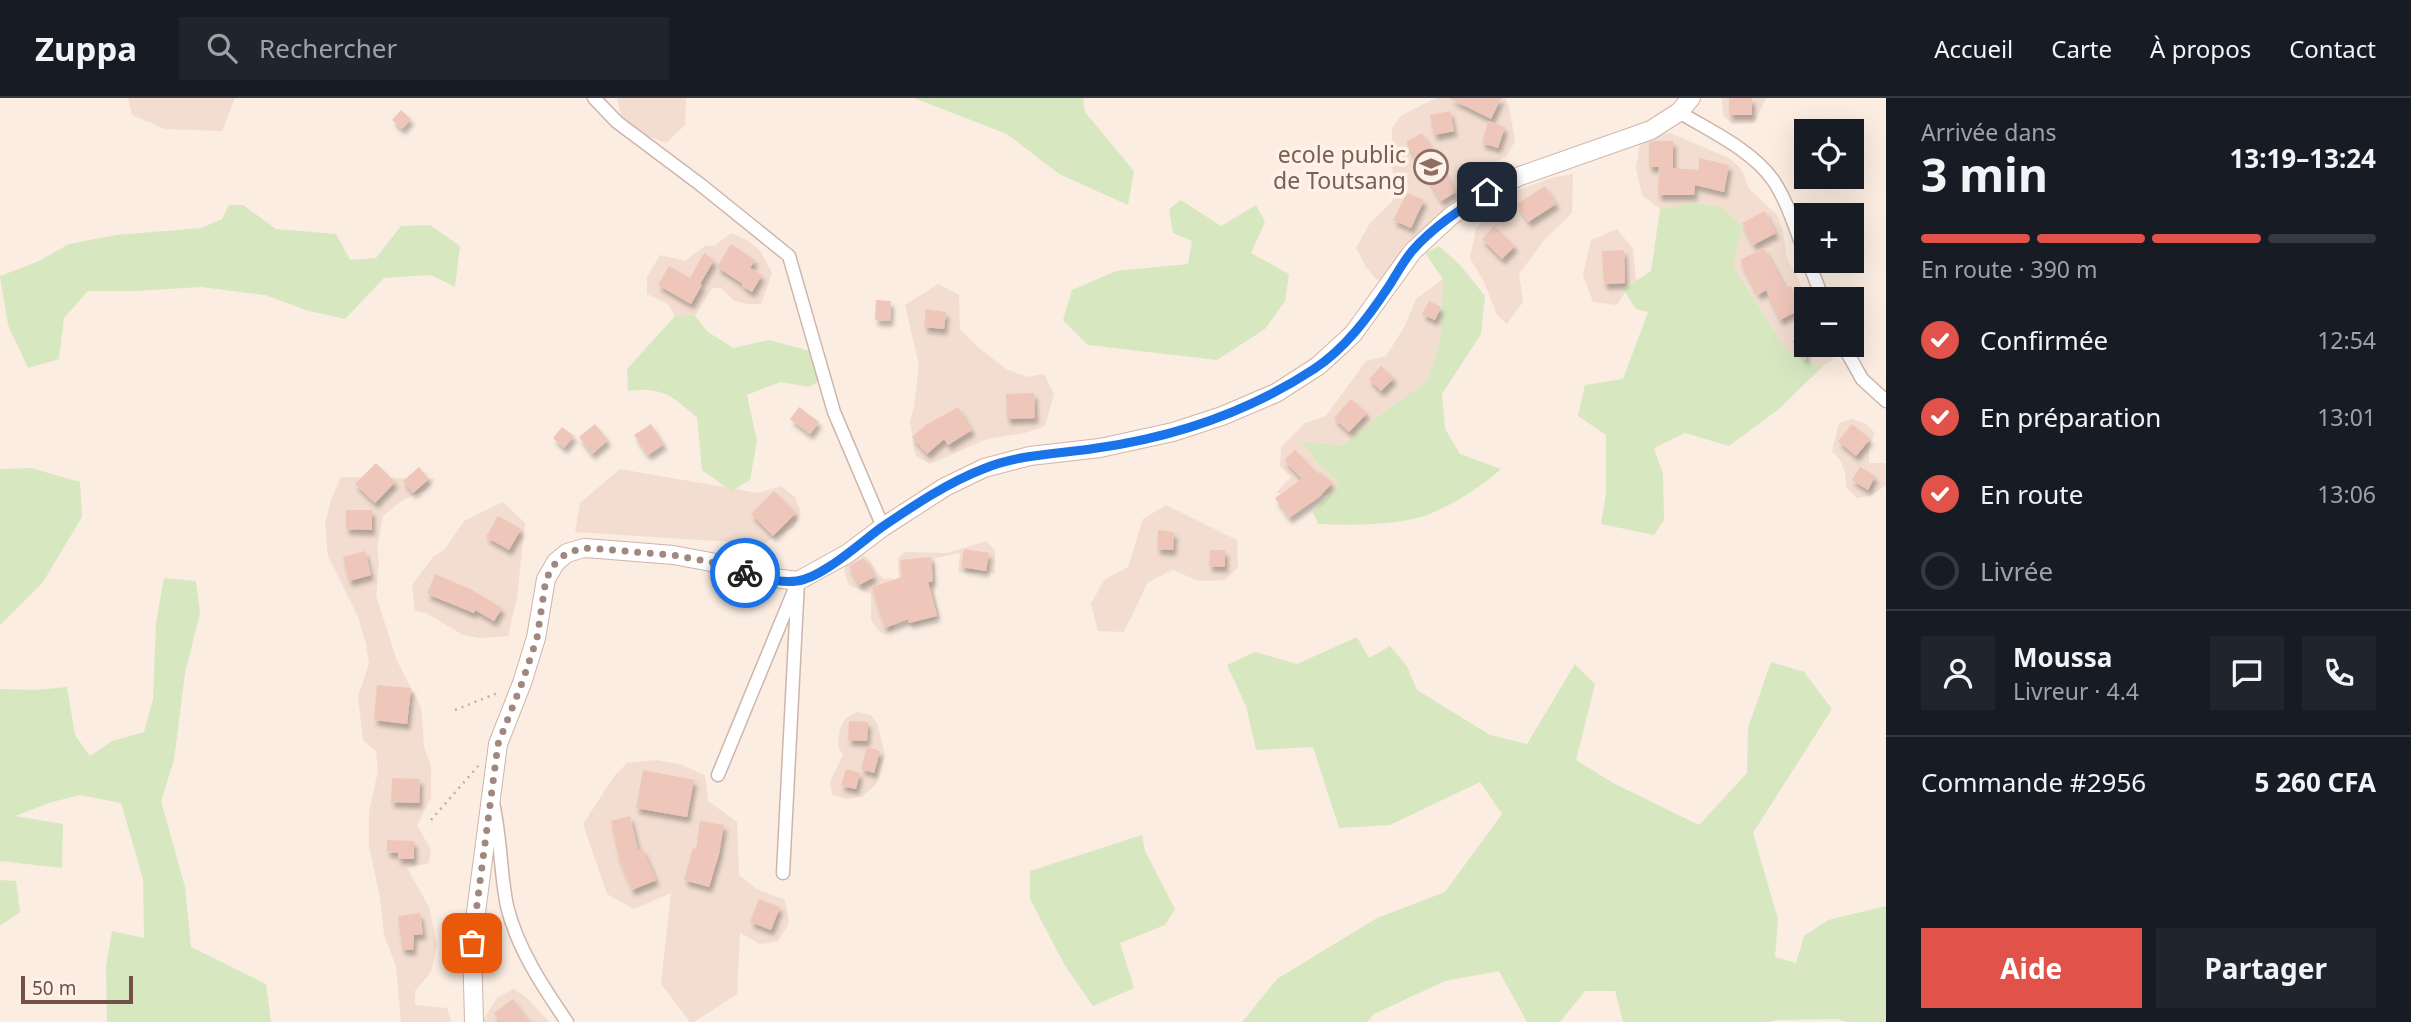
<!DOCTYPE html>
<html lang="fr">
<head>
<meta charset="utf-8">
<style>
  :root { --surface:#171b24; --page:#20242c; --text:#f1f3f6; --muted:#9ea1a6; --line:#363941; --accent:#e1524b }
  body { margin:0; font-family:"Noto Sans",sans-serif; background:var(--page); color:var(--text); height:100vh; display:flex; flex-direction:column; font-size:26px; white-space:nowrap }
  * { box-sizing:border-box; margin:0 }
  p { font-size:23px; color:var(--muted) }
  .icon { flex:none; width:38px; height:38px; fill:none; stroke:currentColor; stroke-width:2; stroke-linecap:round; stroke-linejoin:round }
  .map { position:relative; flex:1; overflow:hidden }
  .sheet { display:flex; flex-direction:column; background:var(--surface); width:525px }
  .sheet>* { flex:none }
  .tools { position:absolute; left:1794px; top:21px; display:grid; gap:14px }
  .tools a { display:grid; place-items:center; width:70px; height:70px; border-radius:0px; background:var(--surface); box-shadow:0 7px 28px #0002; font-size:35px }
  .scale { position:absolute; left:21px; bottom:18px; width:112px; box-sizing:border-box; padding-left:7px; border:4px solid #715149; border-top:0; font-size:19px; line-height:24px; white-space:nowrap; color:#715149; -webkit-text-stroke:5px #fef1e7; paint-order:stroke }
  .pin { position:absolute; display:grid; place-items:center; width:60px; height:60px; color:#fff; margin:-30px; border-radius:14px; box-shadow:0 4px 10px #0006 }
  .courier { position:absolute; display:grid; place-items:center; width:70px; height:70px; margin:-35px; border:5px solid #1a73e8; border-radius:50%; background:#fff; color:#222; box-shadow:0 2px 9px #0007 }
  .overview em { font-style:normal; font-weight:700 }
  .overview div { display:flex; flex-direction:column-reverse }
  .overview { display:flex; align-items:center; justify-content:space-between; height:119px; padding:0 35px }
  h1 { font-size:46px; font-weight:700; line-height:52px }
  .bar { display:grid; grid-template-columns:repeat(4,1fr); gap:10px 7px; align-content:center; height:84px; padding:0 35px }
  .bar i { height:9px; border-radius:5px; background:var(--line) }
  .bar .on { background:var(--accent) }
  .bar p { grid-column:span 4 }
  .line { display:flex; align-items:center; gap:18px; padding:0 35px; border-top:2px solid var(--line) }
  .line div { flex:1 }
  .round { display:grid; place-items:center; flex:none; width:74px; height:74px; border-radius:0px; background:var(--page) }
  ol { padding:0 35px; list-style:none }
  li { display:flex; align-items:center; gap:21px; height:77px }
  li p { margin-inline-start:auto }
  li .icon { padding:7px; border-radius:50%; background:var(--accent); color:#fff; stroke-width:4 }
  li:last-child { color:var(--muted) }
  li i { width:38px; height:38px; border:4px solid var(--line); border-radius:50% }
  .primary-button { display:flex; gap:14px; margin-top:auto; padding:14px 35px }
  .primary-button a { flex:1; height:80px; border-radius:0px; background:var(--accent); color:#fff; font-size:28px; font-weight:700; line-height:80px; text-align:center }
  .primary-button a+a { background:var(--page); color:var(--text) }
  header { display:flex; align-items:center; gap:42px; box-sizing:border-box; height:98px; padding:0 35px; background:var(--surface); border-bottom:2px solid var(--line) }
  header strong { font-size:33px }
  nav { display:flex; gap:38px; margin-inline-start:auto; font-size:24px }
  .search { width:490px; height:63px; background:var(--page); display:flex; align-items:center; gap:18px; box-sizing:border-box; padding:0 24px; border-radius:0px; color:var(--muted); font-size:26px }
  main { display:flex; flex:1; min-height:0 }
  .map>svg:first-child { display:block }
  .residential { fill:#f2ddd0 }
  .green { fill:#d7e8c1 }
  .building { fill:#efc6ba; filter:url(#shadow) }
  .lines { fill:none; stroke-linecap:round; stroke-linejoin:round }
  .street-casing { stroke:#ceb5ac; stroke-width:15 }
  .secondary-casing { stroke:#d0b4a9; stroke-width:20 }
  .path { stroke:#d4a99e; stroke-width:2.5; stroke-dasharray:2 5; stroke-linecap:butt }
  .street { stroke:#fff; stroke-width:12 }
  .secondary { stroke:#fff; stroke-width:18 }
  .done { stroke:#a1887e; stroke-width:7; stroke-dasharray:0 12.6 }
  .route { stroke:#1a73e8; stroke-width:9 }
  .labels { text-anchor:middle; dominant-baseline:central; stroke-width:7; stroke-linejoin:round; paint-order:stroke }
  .education-label { font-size:23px; fill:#785e54; stroke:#fef1e7; text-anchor:end }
</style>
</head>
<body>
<header>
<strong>Zuppa</strong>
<div class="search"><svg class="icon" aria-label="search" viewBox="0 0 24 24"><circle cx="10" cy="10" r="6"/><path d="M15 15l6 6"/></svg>Rechercher</div>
<nav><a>Accueil</a><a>Carte</a><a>À propos</a><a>Contact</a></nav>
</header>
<main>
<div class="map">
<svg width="1886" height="924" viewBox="0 0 1886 924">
  <defs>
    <filter id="shadow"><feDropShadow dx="3" dy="5.5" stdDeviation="2" flood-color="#0004"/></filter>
  </defs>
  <rect width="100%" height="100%" fill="#fbede1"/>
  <g class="residential">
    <path d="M 128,0 L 235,0 L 222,33 L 165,31 L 132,17 Z"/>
    <path d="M 617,0 L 686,0 L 685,27 L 666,45 L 642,36 L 621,17 Z"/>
    <path d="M 1436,0 L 1505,0 L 1509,8 L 1515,43 L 1507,58 L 1477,74 L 1461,103 L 1445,117 L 1432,123 L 1405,146 L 1391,177 L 1377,182 L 1366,169 L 1356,150 L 1370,125 L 1392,104 L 1398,92 L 1392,70 L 1392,30 L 1402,17 Z"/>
    <path d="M 1722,0 L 1766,0 L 1754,25 L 1732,26 L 1723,17 Z"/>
    <path d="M 1670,35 L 1729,60 L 1742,72 L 1749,91 L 1777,117 L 1783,133 L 1787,161 L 1799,182 L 1806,202 L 1806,247 L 1828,247 L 1829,249 L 1833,262 L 1822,269 L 1786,252 L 1733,168 L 1743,128 L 1722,109 L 1696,105 L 1660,111 L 1642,97 L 1636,70 L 1640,44 L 1644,40 Z"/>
    <path d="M 1573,76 L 1572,115 L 1545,141 L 1519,176 L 1523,204 L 1507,226 L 1497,217 L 1484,184 L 1470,160 L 1476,131 L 1495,109 L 1519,92 L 1551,80 Z"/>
    <path d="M 1617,131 L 1633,151 L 1636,182 L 1623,190 L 1625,195 L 1617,207 L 1593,204 L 1583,177 L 1591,142 Z"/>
    <path d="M 732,135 L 747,142 L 761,154 L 772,175 L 761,206 L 747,206 L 733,202 L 721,190 L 712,190 L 695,218 L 675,218 L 668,206 L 647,196 L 647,179 L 660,157 L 685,163 L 705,148 L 715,147 Z"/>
    <path d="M 1443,181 L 1440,242 L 1428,282 L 1376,320 L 1343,347 L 1302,344 L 1318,366 L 1340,386 L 1330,397 L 1276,395 L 1291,379 L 1280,368 L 1281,349 L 1305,325 L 1326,318 L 1366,263 L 1386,258 L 1405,228 L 1416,201 Z"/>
    <path d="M 938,186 L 959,197 L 960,231 L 979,250 L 1006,271 L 1027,279 L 1044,276 L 1054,296 L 1045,328 L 1025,335 L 987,341 L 930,366 L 915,357 L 910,324 L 914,309 L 919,267 L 905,207 Z"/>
    <path d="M 1852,321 L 1866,326 L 1875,335 L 1869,349 L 1869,365 L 1886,365 L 1886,387 L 1872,397 L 1857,400 L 1846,389 L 1845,374 L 1840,362 L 1832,353 L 1839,325 Z"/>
    <path d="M 620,371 L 758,395 L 781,388 L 795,399 L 801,414 L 794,429 L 763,446 L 575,434 L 580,405 Z"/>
    <path d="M 341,379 L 435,381 L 425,392 L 401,403 L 383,418 L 377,450 L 379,463 L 376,498 L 397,563 L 421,609 L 424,649 L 431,668 L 431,700 L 417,727 L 431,752 L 429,765 L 407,770 L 429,809 L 437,847 L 431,874 L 415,893 L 415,907 L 447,910 L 451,924 L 401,924 L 396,868 L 384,837 L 380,800 L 369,748 L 369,714 L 378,673 L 376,653 L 363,642 L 358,598 L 369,566 L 366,546 L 358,519 L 328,458 L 325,425 L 331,402 Z"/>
    <path d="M 503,404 L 525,425 L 517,499 L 508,538 L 480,540 L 463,537 L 426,515 L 415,513 L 412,487 L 433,459 L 445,451 L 464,423 Z"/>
    <path d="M 1166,407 L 1237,442 L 1238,469 L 1225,482 L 1199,483 L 1173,472 L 1148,484 L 1124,534 L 1098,533 L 1091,506 L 1104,482 L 1128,469 L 1143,421 Z"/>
    <path d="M 986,443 L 995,453 L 995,475 L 958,474 L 960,455 L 935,460 L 935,496 L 940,520 L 909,528 L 899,486 L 898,460 L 905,454 L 948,455 Z"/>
    <path d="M 862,457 L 868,460 L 879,477 L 885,481 L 891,480 L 893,484 L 895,491 L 894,530 L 885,537 L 879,533 L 871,522 L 871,496 L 849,487 L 845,477 L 844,467 Z"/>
    <path d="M 857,614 L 871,617 L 877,625 L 885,657 L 877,685 L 863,698 L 847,701 L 832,697 L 830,684 L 843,657 L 838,648 L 840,630 L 845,621 Z"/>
    <path d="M 656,662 L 679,666 L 705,677 L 708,703 L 737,724 L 739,777 L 757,791 L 785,802 L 789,825 L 778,843 L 760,846 L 740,835 L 737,896 L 694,924 L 690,924 L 661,886 L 671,795 L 634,811 L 607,796 L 583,726 L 615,677 L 627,665 Z"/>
    <path d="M 514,891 L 526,899 L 549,924 L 482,924 L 497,900 Z"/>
  </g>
  <g class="green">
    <path d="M 914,0 L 1083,0 L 1085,14 L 1134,73 L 1128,107 L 1059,76 L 1007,36 Z"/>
    <path d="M 1181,102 L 1221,128 L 1256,107 L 1265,124 L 1251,155 L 1289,176 L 1285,203 L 1265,231 L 1217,262 L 1088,247 L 1063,222 L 1072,192 L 1116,173 L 1188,166 L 1192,143 L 1173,135 L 1169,111 Z"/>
    <path d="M 1696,105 L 1722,109 L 1743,128 L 1733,168 L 1786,252 L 1822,269 L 1779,311 L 1729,348 L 1685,335 L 1654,350 L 1663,376 L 1664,422 L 1654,437 L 1601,426 L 1606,396 L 1606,337 L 1578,318 L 1585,287 L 1623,281 L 1648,214 L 1636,211 L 1623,191 L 1651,173 L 1660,111 Z"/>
    <path d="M 229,107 L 243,107 L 276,131 L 336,136 L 350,162 L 376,160 L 401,128 L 430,127 L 460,148 L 455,189 L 431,177 L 384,180 L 345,221 L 309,213 L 265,197 L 201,189 L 134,193 L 88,193 L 64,220 L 59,261 L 28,270 L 8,227 L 0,178 L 37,164 L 69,146 L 116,137 L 201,130 L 222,121 Z"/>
    <path d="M 1439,148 L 1460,167 L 1485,198 L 1481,236 L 1442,296 L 1445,331 L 1460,356 L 1501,371 C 1481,389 1447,411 1421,419 C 1389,428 1352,427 1318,426 L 1313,414 L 1340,386 L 1318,366 L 1302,344 L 1343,347 L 1376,320 L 1428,282 L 1440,242 L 1443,181 L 1425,155 Z"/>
    <path d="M 675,218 L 695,218 L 708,234 L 733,250 L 769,242 L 810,253 L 823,281 L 809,289 L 780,284 L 747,297 L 757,343 L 750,382 L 731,393 L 702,372 L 697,319 C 669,297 665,289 628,293 L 627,271 Z"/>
    <path d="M 31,370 L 80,384 L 82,419 L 43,484 L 0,527 L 0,371 Z"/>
    <path d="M 164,480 L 196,483 L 200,515 L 185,575 L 174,662 L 161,703 L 185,789 L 191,849 L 266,886 L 271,924 L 107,924 L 106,868 L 112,833 L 144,840 L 143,781 L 121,705 L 80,697 L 52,704 L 15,718 L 63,726 L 62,770 L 0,763 L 0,591 L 35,592 L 67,589 L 75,637 L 90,658 L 112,643 L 144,634 L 153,601 L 156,525 Z"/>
    <path d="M 1357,539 L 1369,560 L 1390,548 L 1407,568 L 1417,592 L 1490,637 L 1527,646 L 1575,566 L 1595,586 L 1576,662 L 1613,685 L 1699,727 L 1747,675 L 1748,630 L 1771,564 L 1804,574 L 1832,611 L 1753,735 L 1778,821 L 1775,859 L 1796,865 L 1804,838 L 1828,822 L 1886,808 L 1886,924 L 1847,924 L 1837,921 L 1776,922 L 1769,924 L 1623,924 L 1615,893 L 1585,893 L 1560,924 L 1527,924 L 1499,873 L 1445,883 L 1374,916 L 1367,924 L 1242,924 L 1277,881 L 1377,820 L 1445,794 L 1502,716 L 1480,684 L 1390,727 L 1339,730 L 1313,649 L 1256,652 L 1246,608 L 1227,567 L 1255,554 L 1297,566 Z"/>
    <path d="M 1142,737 L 1145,753 L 1175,811 L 1165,827 L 1120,845 L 1134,890 L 1093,908 L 1064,866 L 1030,801 L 1030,773 Z"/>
    <path d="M 0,782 L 16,783 L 20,814 L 0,828 Z"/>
  </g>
  <g class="building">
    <path d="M 1449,0 L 1501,0 L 1491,21 Z"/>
    <rect x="1729" y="0" width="23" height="17"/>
    <path d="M 401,12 L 411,21 L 402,31 L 392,22 Z"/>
    <path d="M 1450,13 L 1454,33 L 1434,37 L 1430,17 Z"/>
    <path d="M 1488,23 L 1505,29 L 1498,50 L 1482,45 Z"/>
    <path d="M 1422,35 L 1456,94 L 1441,103 L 1406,44 Z"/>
    <path d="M 1654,43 L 1673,43 L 1673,70 L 1699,72 L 1699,60 L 1729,67 L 1724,94 L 1695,87 L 1694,97 L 1658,97 L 1659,69 L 1649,69 L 1649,45 Z"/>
    <path d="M 1545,88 L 1556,106 L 1528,124 L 1517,106 Z"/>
    <path d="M 1407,95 L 1424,102 L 1411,130 L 1393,122 Z"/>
    <path d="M 1765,113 L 1776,135 L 1753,147 L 1742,125 Z"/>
    <path d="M 1494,128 L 1515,148 L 1502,161 L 1482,141 Z"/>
    <path d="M 731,146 L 755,162 L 750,170 L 762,177 L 752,194 L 742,188 L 743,186 L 717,169 Z"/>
    <path d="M 1764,150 L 1785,189 L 1791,188 L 1803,210 L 1780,222 L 1766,192 L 1758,197 L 1740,162 Z"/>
    <path d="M 1624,152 L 1625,185 L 1604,186 L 1602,153 Z"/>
    <path d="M 704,155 L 714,162 L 700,186 L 702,187 L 691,206 L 658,187 L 669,168 L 690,180 Z"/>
    <path d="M 876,202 L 891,203 L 890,223 L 875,222 Z"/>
    <path d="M 1429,203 L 1441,209 L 1435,222 L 1422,216 Z"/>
    <path d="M 926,211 L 946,214 L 944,231 L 924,229 Z"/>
    <path d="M 1806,233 L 1806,263 L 1792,243 Z"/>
    <path d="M 1381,268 L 1394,280 L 1381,293 L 1369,281 Z"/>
    <path d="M 1034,295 L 1035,320 L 1007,321 L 1006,296 Z"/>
    <path d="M 1351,301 L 1367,315 L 1349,334 L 1334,320 Z"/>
    <path d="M 799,309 L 819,324 L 810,336 L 790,321 Z"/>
    <path d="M 958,309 L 972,332 L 948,347 L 944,341 L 927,356 L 912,339 L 926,327 Z"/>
    <path d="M 595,326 L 608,342 L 592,356 L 579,339 Z"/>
    <path d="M 651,326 L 664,346 L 648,357 L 634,337 Z"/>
    <path d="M 1852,326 L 1870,341 L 1856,358 L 1838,343 Z"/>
    <path d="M 562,329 L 574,338 L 564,350 L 553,340 Z"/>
    <path d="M 1295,352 L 1318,376 L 1320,374 L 1332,385 L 1319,399 L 1289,420 L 1275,400 L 1302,381 L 1284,362 Z"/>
    <path d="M 376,365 L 395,384 L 375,405 L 355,386 Z"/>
    <path d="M 419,369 L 429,381 L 413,395 L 403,383 Z"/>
    <path d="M 1860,369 L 1875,378 L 1868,392 L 1852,382 Z"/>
    <path d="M 774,393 L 796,415 L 773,438 L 751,416 Z"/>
    <path d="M 346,412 L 372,412 L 372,432 L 346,431 Z"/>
    <path d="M 498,418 L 521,431 L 509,452 L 486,439 Z"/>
    <path d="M 1158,432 L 1174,434 L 1173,452 L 1157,451 Z"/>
    <path d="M 964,451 L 989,455 L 986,473 L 961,469 Z"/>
    <path d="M 1210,452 L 1225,452 L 1225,469 L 1209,468 Z"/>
    <path d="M 365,453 L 371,477 L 349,483 L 343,459 Z"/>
    <path d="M 931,459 L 933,483 L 928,484 L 937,518 L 909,525 L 908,521 L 885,530 L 872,489 L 902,479 L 900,462 Z"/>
    <path d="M 864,460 L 874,479 L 859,487 L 849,468 Z"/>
    <path d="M 435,476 L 472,492 L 502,510 L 494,523 L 475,512 L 474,515 L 427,496 Z"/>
    <path d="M 377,587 L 411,590 L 407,626 L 374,622 Z"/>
    <path d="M 849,623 L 868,624 L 867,643 L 848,642 Z"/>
    <path d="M 867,649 L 880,653 L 874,675 L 861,671 Z"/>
    <path d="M 846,671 L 860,675 L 856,691 L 841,688 Z"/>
    <path d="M 643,672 L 694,682 L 687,719 L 636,710 Z"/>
    <path d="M 392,680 L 420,681 L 419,705 L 391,704 Z"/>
    <path d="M 630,718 L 638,752 L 642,750 L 656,782 L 632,792 L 619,760 L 611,723 Z"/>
    <path d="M 700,723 L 724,727 L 719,756 L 709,789 L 684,782 L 693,750 L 696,751 Z"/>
    <path d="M 387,742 L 414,743 L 414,761 L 398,761 L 398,755 L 387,754 Z"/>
    <path d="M 759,801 L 780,809 L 771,832 L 750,824 Z"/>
    <path d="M 420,815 L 423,836 L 414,837 L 413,852 L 402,851 L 398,818 Z"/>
    <path d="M 513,901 L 529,924 L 500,924 L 494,915 Z"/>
  </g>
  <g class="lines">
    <g class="street-casing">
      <g id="street">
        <path d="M 594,0 L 617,24 L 701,87 L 789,158 L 834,314 L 883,429"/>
        <path d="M 1679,14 C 1710,33 1752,52 1773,82 C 1788,104 1796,133 1806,158"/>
        <path d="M 1808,163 L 1823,201"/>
        <path d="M 1843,247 L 1862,281 L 1886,303"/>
        <path d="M 718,677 L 798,483 L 783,775"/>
        <path d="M 493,705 C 501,739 500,774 507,808 C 517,850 543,889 567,924"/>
      </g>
    </g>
    <g class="secondary-casing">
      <path id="secondary" d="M 474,924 L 472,845 L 498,646 L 522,585 L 536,540 L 546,481 L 556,464 L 567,455 L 584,450 L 599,451 L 673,457 L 711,464 L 750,477 L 798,483 L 847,456 L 883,429 L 945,389 L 984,370 L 1030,358 L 1100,350 L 1173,334 L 1222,318 L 1276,295 L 1318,268 L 1353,236 L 1413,153 L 1451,118 L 1487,94 L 1520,78 L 1651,32 L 1679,14 L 1691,0"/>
    </g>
    <g class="path">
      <path d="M 455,612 L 500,594"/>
      <path d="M 431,722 L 479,667"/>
    </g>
    <use href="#street" class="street"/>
    <use href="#secondary" class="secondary"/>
  </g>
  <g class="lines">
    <path class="done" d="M 472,845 L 498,646 L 522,585 L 537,540 L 546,481 L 556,464 L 567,455 L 584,450 L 599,451 L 673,457 L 711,464 L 745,475"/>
    <path class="route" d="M 745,475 C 760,480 781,485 797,483 C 822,480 861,444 882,429 C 913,408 947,385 983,371 C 1018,356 1059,356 1097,350 C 1174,339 1250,313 1314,271 C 1345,251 1369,218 1389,188 C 1396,177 1403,164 1412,153 C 1433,129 1461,111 1487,94"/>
  </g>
  <defs>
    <g id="school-ring" transform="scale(1.75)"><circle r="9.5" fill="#fef1e7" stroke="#8d6e63" stroke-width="1.5"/><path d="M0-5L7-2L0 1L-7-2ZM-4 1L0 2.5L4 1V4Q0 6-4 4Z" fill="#8d6e63"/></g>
  </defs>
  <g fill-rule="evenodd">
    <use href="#school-ring" x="1431" y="69"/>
  </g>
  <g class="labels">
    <g class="education-label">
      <text x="1406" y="56">ecole public<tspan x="1406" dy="26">de Toutsang</tspan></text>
    </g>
  </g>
</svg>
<div class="tools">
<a><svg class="icon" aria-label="locate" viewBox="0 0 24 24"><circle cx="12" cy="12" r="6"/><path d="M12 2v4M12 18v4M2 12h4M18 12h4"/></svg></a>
<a>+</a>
<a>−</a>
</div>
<div class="scale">50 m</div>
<div class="pin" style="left:472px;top:845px;background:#ea580c"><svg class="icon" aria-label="bag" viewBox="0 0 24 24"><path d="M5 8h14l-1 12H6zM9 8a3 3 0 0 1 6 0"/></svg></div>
<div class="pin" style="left:1487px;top:94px;background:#1f2937"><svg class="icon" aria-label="home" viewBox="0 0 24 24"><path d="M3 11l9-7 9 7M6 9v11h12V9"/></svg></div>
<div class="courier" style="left:745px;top:475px"><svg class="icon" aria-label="bike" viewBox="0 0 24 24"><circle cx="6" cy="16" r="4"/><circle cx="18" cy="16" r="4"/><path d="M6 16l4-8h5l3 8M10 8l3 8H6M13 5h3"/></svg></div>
</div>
<section class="sheet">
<div class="overview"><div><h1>3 min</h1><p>Arrivée dans</p></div><em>13:19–13:24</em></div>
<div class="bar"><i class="on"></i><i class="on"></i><i class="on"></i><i></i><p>En route · 390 m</p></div>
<ol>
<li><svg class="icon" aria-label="check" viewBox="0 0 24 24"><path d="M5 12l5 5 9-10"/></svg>Confirmée<p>12:54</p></li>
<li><svg class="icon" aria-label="check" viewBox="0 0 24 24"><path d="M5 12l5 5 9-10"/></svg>En préparation<p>13:01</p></li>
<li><svg class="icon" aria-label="check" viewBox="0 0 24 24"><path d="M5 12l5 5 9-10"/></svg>En route<p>13:06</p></li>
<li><i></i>Livrée</li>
</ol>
<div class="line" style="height:126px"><a class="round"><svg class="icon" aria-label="person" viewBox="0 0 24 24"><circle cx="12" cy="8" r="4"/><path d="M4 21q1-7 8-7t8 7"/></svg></a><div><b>Moussa</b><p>Livreur · 4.4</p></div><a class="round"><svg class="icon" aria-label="chat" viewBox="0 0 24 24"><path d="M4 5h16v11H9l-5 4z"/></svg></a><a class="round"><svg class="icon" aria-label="phone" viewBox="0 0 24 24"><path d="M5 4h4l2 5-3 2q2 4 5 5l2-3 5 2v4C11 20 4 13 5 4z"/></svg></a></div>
<div class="line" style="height:91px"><div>Commande #2956</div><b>5 260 CFA</b></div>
<div class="primary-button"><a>Aide</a><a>Partager</a></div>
</section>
</main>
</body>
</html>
